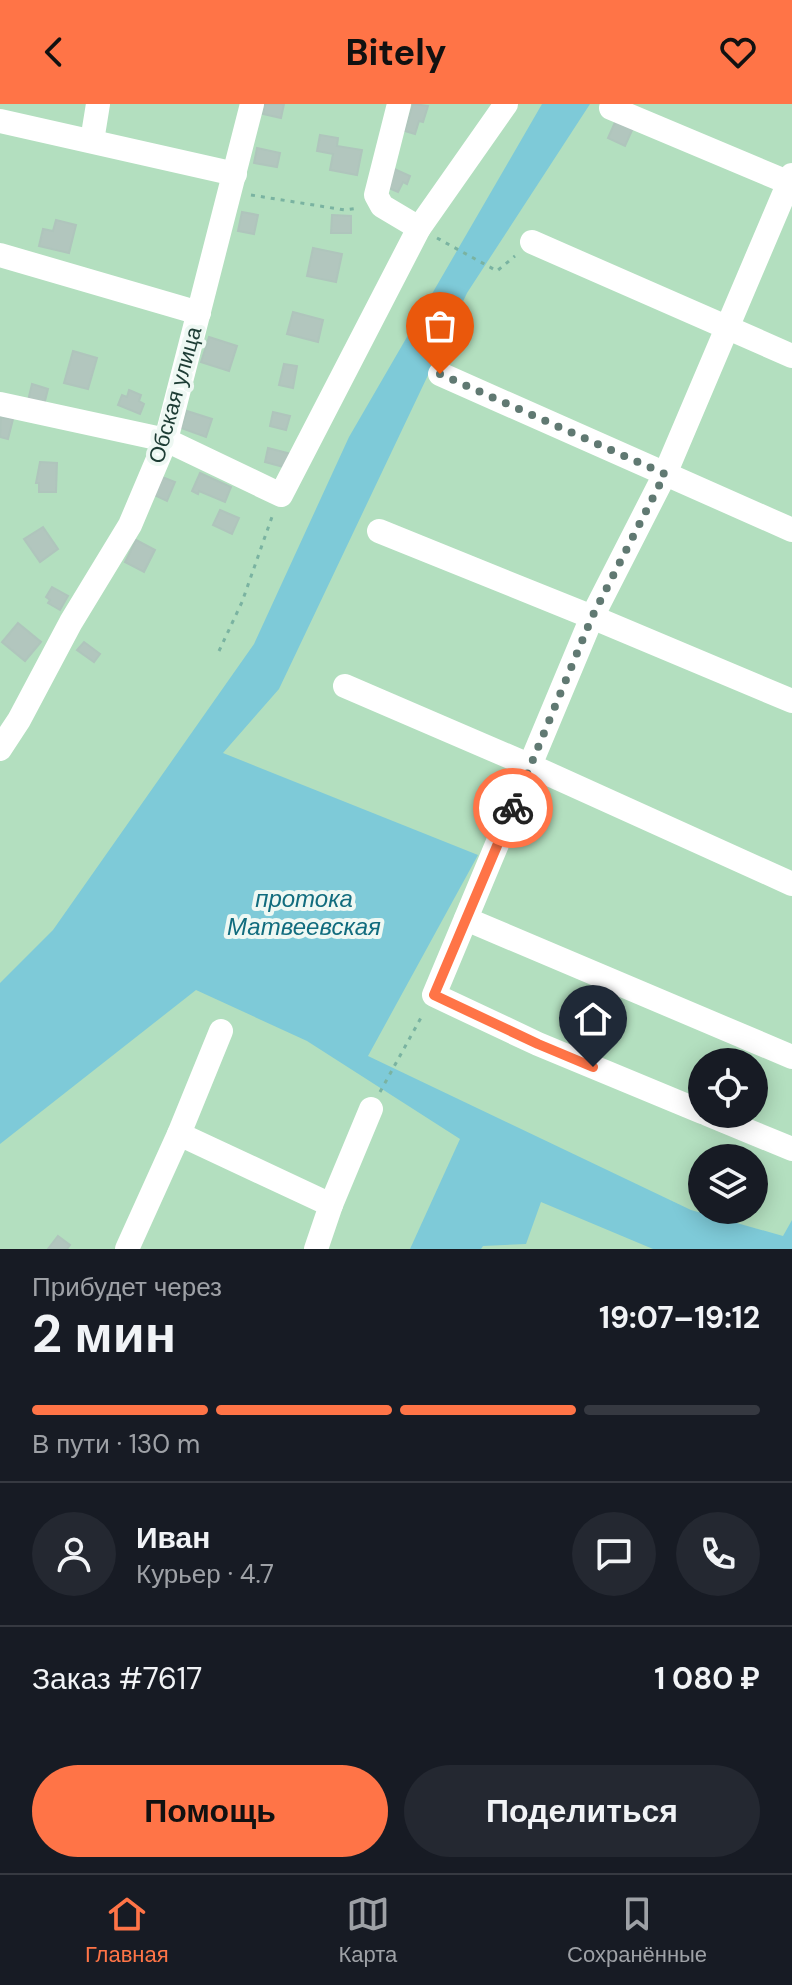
<!DOCTYPE html>
<html lang="ru">
<head>
<meta charset="utf-8">
<style>
  :root { --surface:#171b24; --page:#242831; --text:#f1f3f6; --muted:#9ea1a6; --line:#363941; --accent:#ff7447 }
  body { margin:0; font-family:"DM Sans",sans-serif; background:var(--page); color:var(--text); height:100vh; display:flex; flex-direction:column; font-size:30px; white-space:nowrap }
  * { box-sizing:border-box; margin:0 }
  p { font-size:26px; color:var(--muted) }
  .icon { flex:none; width:44px; height:44px; fill:none; stroke:currentColor; stroke-width:2; stroke-linecap:round; stroke-linejoin:round }
  .map { position:relative; height:1145px; overflow:hidden }
  .sheet { display:flex; flex-direction:column; background:var(--surface); flex:1 }
  .sheet>* { flex:none }
  .buttons { position:absolute; left:688px; top:944px; display:grid; gap:16px }
  .buttons a { display:grid; place-items:center; width:80px; height:80px; border-radius:50%; background:var(--surface); box-shadow:0 4px 20px #0003; font-size:40px }
  .pin { position:absolute; display:grid; place-items:center; width:68px; height:68px; color:#fff; margin:-82px -34px; border-radius:50% 50% 50% 0; rotate:-45deg; box-shadow:0 0 8px #0007 }
  .pin .icon { rotate:45deg }
  .courier { position:absolute; display:grid; place-items:center; width:80px; height:80px; margin:-40px; border:6px solid #ff7447; border-radius:50%; background:#fff; color:#222; box-shadow:0 2px 10px #0007 }
  .headline em { font-style:normal; font-weight:700 }
  .headline div { display:flex; flex-direction:column-reverse }
  .headline { display:flex; align-items:center; justify-content:space-between; height:136px; padding:0 32px }
  h1 { font-size:52px; font-weight:700; line-height:60px }
  .bar { display:grid; grid-template-columns:repeat(4,1fr); gap:12px 8px; align-content:center; height:96px; padding:0 32px }
  .bar i { height:10px; border-radius:6px; background:var(--line) }
  .bar .selected { background:var(--accent) }
  .bar p { grid-column:span 4 }
  .line { display:flex; align-items:center; gap:20px; padding:0 32px; border-top:2px solid var(--line) }
  .line div { flex:1 }
  .round { display:grid; place-items:center; flex:none; width:84px; height:84px; border-radius:42px; background:var(--page) }
  .button { display:flex; gap:16px; margin-top:auto; padding:16px 32px }
  .button a { flex:1; height:92px; border-radius:48px; background:var(--accent); color:#111; font-size:32px; font-weight:700; line-height:92px; text-align:center }
  .button a+a { background:var(--page); color:var(--text) }
  header { display:flex; justify-content:space-between; align-items:center; height:104px; padding:0 32px; background:var(--accent); color:#111; font-size:36px; font-weight:700 }
  .menu { display:flex; justify-content:space-around; align-items:center; height:112px; border-top:2px solid var(--line); background:var(--surface); font-size:22px; color:var(--muted) }
  .menu a { display:grid; justify-items:center; gap:4px }
  .menu .selected { color:var(--accent) }
  .map>svg:first-child { display:block }
  .green { fill:#b3dfbf; fill-rule:evenodd }
  .water { fill:#7ecad8 }
  .building { fill:#b2c6be; stroke:#afc5bc; stroke-width:2 }
  .lines { fill:none; stroke-linecap:round; stroke-linejoin:round }
  .path { stroke:#7ab3a1; stroke-width:3; stroke-dasharray:4 6; stroke-linecap:butt }
  .minor { stroke:#fff; stroke-width:24 }
  .done { stroke:#607972; stroke-width:8; stroke-dasharray:0 14.4 }
  .route { stroke:#ff7447; stroke-width:10 }
  .labels { text-anchor:middle; dominant-baseline:central; stroke-width:8; stroke-linejoin:round; paint-order:stroke }
  .street-label { font-size:22px; fill:#1d3c34; stroke:#eef8f3 }
  .water-label { font-size:24px; font-style:italic; fill:#116c7e; stroke:#eef8f3 }
</style>
</head>
<body>
<header><svg class="icon" aria-label="back" viewBox="0 0 24 24"><path d="M15 5l-7 7 7 7"/></svg>Bitely<svg class="icon" aria-label="heart" viewBox="0 0 24 24"><path d="M12 20l-8-8c-3-5 5-10 8-4 3-6 11-1 8 4z"/></svg></header>
<div class="map">
<svg width="792" height="1145" viewBox="0 0 792 1145">
  <rect width="100%" height="100%" fill="#ddebe5"/>
  <path class="green" d="M 0,0 L 792,0 L 792,1145 L 0,1145 ZM 702,958 L 754,958 L 754,1010 L 702,1010 ZM 702,1054 L 754,1054 L 754,1106 L 702,1106 Z"/>
  <path class="water" d="M 542,0 L 590,0 L 467,189 L 279,585 L 223,649 L 478,751 L 368,952 L 691,1106 L 783,1132 L 792,1116 L 792,1145 L 653,1145 L 541,1098 L 526,1140 L 483,1142 L 481,1145 L 410,1145 L 460,1035 L 307,937 L 196,886 L 0,1040 L 0,879 L 53,826 L 254,540 L 349,333 Z"/>
  <g class="building">
    <path d="M 265,0 L 284,0 L 281,14 L 263,10 Z"/>
    <path d="M 413,0 L 428,2 L 423,18 L 419,17 L 415,30 L 405,27 Z"/>
    <path d="M 616,16 L 633,24 L 625,42 L 608,34 Z"/>
    <path d="M 320,31 L 338,34 L 337,42 L 362,46 L 357,71 L 330,66 L 333,50 L 317,47 Z"/>
    <path d="M 257,44 L 280,49 L 277,63 L 254,59 Z"/>
    <path d="M 392,64 L 410,72 L 407,80 L 403,78 L 398,88 L 384,82 Z"/>
    <path d="M 242,108 L 258,111 L 254,130 L 238,127 Z"/>
    <path d="M 332,111 L 351,112 L 351,129 L 331,129 Z"/>
    <path d="M 56,116 L 76,121 L 69,149 L 39,142 L 43,125 L 53,127 Z"/>
    <path d="M 313,144 L 342,150 L 336,178 L 307,172 Z"/>
    <path d="M 293,208 L 323,216 L 318,238 L 287,230 Z"/>
    <path d="M 209,233 L 237,242 L 229,267 L 201,258 Z"/>
    <path d="M 73,247 L 97,254 L 88,285 L 64,279 Z"/>
    <path d="M 284,260 L 297,262 L 293,284 L 279,281 Z"/>
    <path d="M 32,280 L 48,285 L 43,305 L 27,301 Z"/>
    <path d="M 129,286 L 141,291 L 139,297 L 144,300 L 140,310 L 118,301 L 122,291 L 127,293 Z"/>
    <path d="M 187,307 L 212,315 L 206,333 L 181,324 Z"/>
    <path d="M 273,308 L 290,312 L 286,326 L 270,322 Z"/>
    <path d="M 1,313 L 13,315 L 8,335 L 0,333 Z"/>
    <path d="M 268,344 L 295,351 L 291,365 L 265,358 Z"/>
    <path d="M 40,358 L 57,359 L 56,388 L 39,388 L 39,379 L 36,379 Z"/>
    <path d="M 200,369 L 231,383 L 225,398 L 199,387 L 198,390 L 192,387 Z"/>
    <path d="M 157,371 L 175,378 L 167,397 L 150,389 Z"/>
    <path d="M 220,406 L 239,414 L 232,430 L 213,421 Z"/>
    <path d="M 43,423 L 58,445 L 40,458 L 24,435 Z"/>
    <path d="M 136,436 L 155,446 L 144,468 L 125,458 Z"/>
    <path d="M 52,483 L 68,492 L 60,506 L 48,499 L 50,496 L 46,493 Z"/>
    <path d="M 18,519 L 41,538 L 25,557 L 2,538 Z"/>
    <path d="M 84,538 L 100,550 L 94,558 L 77,546 Z"/>
    <path d="M 58,1132 L 70,1141 L 67,1145 L 48,1145 Z"/>
  </g>
  <g class="lines">
    <g class="path">
      <path d="M 251,91 L 345,106 L 358,104"/>
      <path d="M 437,134 L 497,167 L 515,152"/>
      <path d="M 219,547 L 242,498 L 273,410"/>
      <path d="M 380,988 L 423,910"/>
    </g>
    <g class="minor">
      <path d="M 611,4 L 792,80"/>
      <path d="M 0,17 L 235,70"/>
      <path d="M 92,37 L 98,0"/>
      <path d="M 419,124 L 506,0"/>
      <path d="M 532,138 L 792,252"/>
      <path d="M 0,151 L 199,209"/>
      <path d="M 440,270 L 792,426"/>
      <path d="M 0,300 L 166,336 L 281,391 L 419,124 L 382,102 L 376,91 L 399,0"/>
      <path d="M 379,427 L 592,513 L 792,597"/>
      <path d="M 345,582 L 531,662 L 792,780"/>
      <path d="M 0,645 L 19,616 L 71,518 L 130,421 L 166,336 L 252,0"/>
      <path d="M 466,815 L 792,953"/>
      <path d="M 702,1008 L 538,940 L 434,891 L 592,513 L 665,370 L 792,71"/>
      <path d="M 707,1010 L 792,1045"/>
      <path d="M 179,1030 L 331,1101"/>
      <path d="M 127,1145 L 179,1030 L 221,927"/>
      <path d="M 316,1145 L 331,1101 L 371,1005"/>
    </g>
  </g>
  <g class="lines">
    <path class="done" d="M 440,270 L 665,370 L 592,513 L 513,704"/>
    <path class="route" d="M 513,704 L 434,891 L 538,940 L 593,963"/>
  </g>
  <g class="labels">
    <g class="street-label">
      <text transform="translate(175 291) rotate(-74)">Обская улица</text>
    </g>
    <g class="water-label">
      <text x="304" y="794">протока<tspan x="304" dy="28">Матвеевская</tspan></text>
    </g>
  </g>
</svg>
<div class="buttons">
<a><svg class="icon" aria-label="locate" viewBox="0 0 24 24"><circle cx="12" cy="12" r="6"/><path d="M12 2v4M12 18v4M2 12h4M18 12h4"/></svg></a>
<a><svg class="icon" aria-label="layers" viewBox="0 0 24 24"><path d="M12 4l9 5-9 5-9-5zM3 14l9 5 9-5"/></svg></a>
</div>
<div class="pin" style="left:440px;top:270px;background:#ea580c"><svg class="icon" aria-label="bag" viewBox="0 0 24 24"><path d="M5 8h14l-1 12H6zM9 8a3 3 0 0 1 6 0"/></svg></div>
<div class="pin" style="left:593px;top:963px;background:#1f2937"><svg class="icon" aria-label="home" viewBox="0 0 24 24"><path d="M3 11l9-7 9 7M6 9v11h12V9"/></svg></div>
<div class="courier" style="left:513px;top:704px"><svg class="icon" aria-label="bike" viewBox="0 0 24 24"><circle cx="6" cy="16" r="4"/><circle cx="18" cy="16" r="4"/><path d="M6 16l4-8h5l3 8M10 8l3 8H6M13 5h3"/></svg></div>
</div>
<section class="sheet">
<div class="headline"><div><h1>2 мин</h1><p>Прибудет через</p></div><em>19:07–19:12</em></div>
<div class="bar"><i class="selected"></i><i class="selected"></i><i class="selected"></i><i></i><p>В пути · 130 m</p></div>
<div class="line" style="height:144px"><a class="round"><svg class="icon" aria-label="person" viewBox="0 0 24 24"><circle cx="12" cy="8" r="4"/><path d="M4 21q1-7 8-7t8 7"/></svg></a><div><b>Иван</b><p>Курьер · 4.7</p></div><a class="round"><svg class="icon" aria-label="chat" viewBox="0 0 24 24"><path d="M4 5h16v11H9l-5 4z"/></svg></a><a class="round"><svg class="icon" aria-label="phone" viewBox="0 0 24 24"><path d="M5 4h4l2 5-3 2q2 4 5 5l2-3 5 2v4C11 20 4 13 5 4z"/></svg></a></div>
<div class="line" style="height:104px"><div>Заказ #7617</div><b>1 080 ₽</b></div>
<div class="button"><a>Помощь</a><a>Поделиться</a></div>
</section>
<nav class="menu">
<a class="selected"><svg class="icon" aria-label="home" viewBox="0 0 24 24"><path d="M3 11l9-7 9 7M6 9v11h12V9"/></svg>Главная</a>
<a><svg class="icon" aria-label="map" viewBox="0 0 24 24"><path d="M3 6l6-2 6 2 6-2v14l-6 2-6-2-6 2zM9 4v14M15 6v14"/></svg>Карта</a>
<a><svg class="icon" aria-label="saved" viewBox="0 0 24 24"><path d="M7 4h10v16l-5-4-5 4z"/></svg>Сохранённые</a>
</nav>
</body>
</html>
